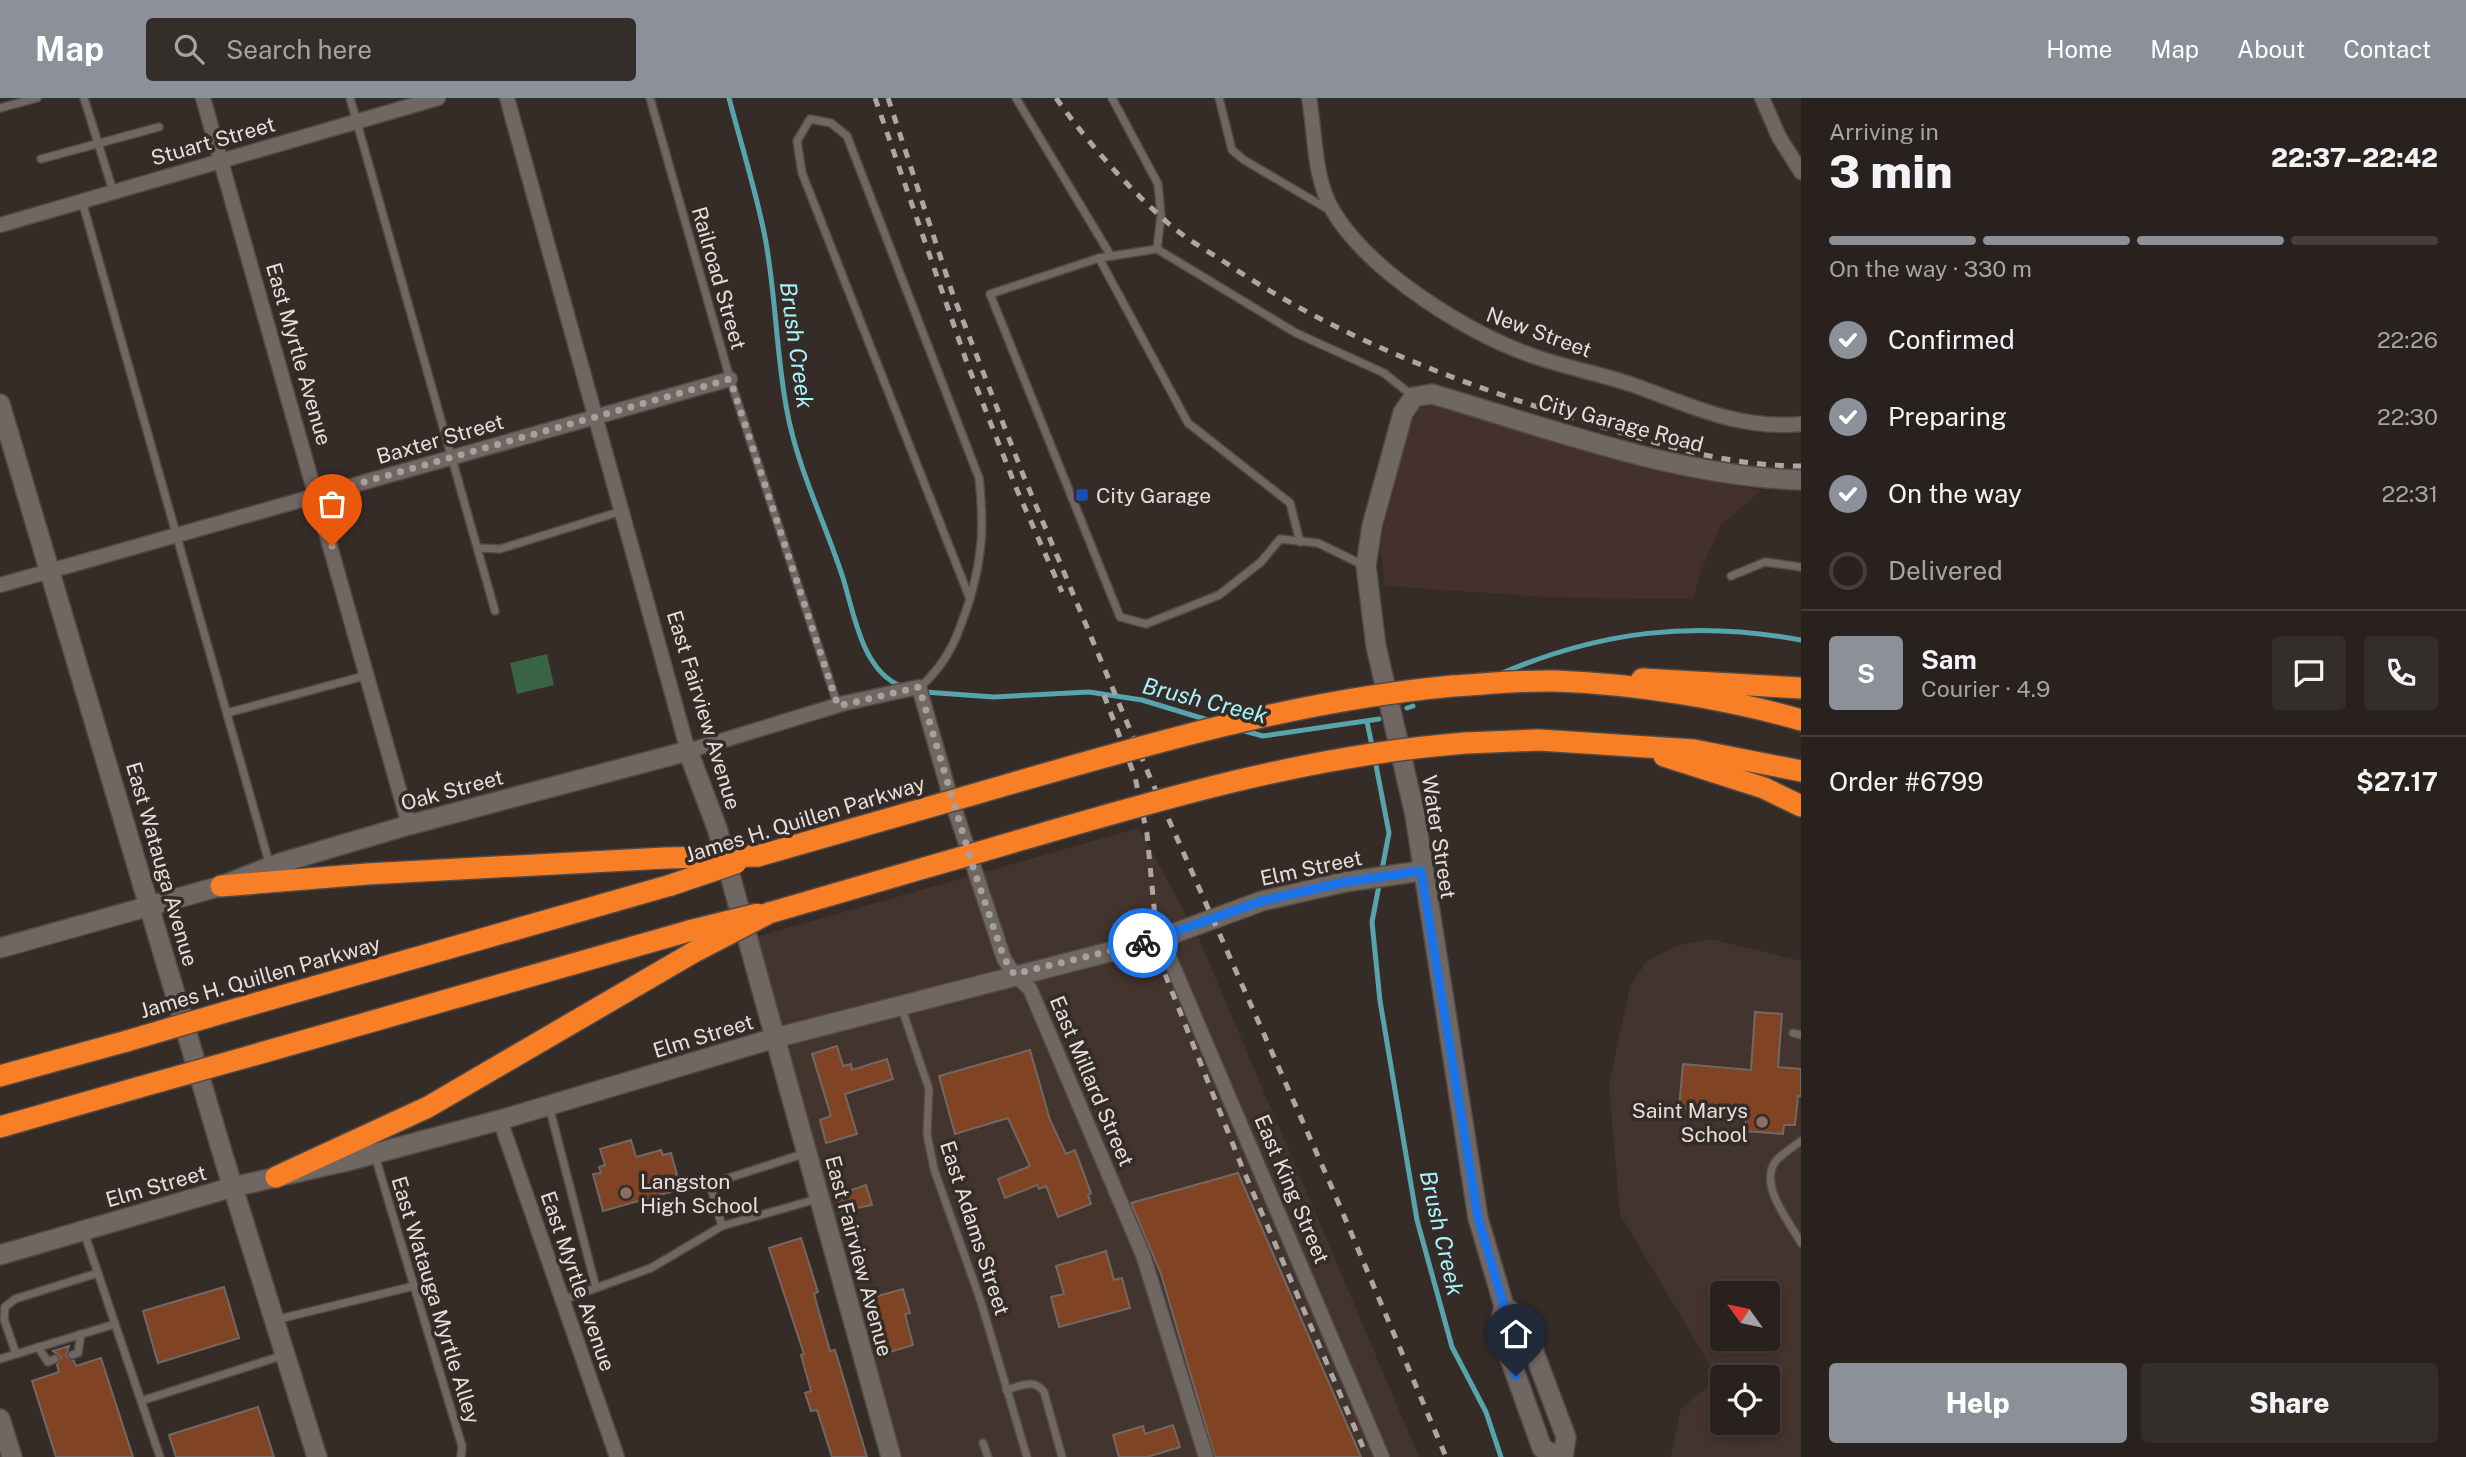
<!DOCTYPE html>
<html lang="en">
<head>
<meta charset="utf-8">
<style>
  :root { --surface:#28211e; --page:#342e2b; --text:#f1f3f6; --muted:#a5a3a4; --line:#443e3c; --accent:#8c9099 }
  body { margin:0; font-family:"Public Sans",sans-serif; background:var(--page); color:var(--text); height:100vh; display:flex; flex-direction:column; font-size:26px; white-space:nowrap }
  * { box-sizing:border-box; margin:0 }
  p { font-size:23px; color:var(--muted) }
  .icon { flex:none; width:38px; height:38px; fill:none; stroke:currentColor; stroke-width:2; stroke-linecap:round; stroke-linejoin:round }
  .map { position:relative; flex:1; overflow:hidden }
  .drawer { display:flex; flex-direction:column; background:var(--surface); width:665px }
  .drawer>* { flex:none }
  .needle { width:46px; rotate:303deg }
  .buttons { position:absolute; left:1710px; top:1183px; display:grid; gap:14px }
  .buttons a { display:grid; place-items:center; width:70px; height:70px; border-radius:7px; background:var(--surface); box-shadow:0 4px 10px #0003,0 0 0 2px var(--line); font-size:35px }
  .pin { position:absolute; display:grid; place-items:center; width:60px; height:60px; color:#fff; margin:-72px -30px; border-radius:50% 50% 50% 0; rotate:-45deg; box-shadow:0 0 7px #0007 }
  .pin .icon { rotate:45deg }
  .courier { position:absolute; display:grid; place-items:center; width:70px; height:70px; margin:-35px; border:5px solid #1a73e8; border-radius:50%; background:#fff; color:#222; box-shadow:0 2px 9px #0007 }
  .headline em { font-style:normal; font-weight:800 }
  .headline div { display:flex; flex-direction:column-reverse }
  .headline { display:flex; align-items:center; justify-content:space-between; height:119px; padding:0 28px }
  h1 { font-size:46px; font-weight:800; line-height:52px }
  .bar { display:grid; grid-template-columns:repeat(4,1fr); gap:10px 7px; align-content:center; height:84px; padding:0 28px }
  .bar i { height:9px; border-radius:5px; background:var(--line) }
  .bar .current { background:var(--accent) }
  .bar p { grid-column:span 4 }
  .line { display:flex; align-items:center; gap:18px; padding:0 28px; border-top:2px solid var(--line) }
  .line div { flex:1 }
  .round { display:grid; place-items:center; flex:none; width:74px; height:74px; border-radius:7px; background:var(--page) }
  ol { padding:0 28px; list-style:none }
  li { display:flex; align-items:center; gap:21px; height:77px }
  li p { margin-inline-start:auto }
  li .icon { padding:7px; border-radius:50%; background:var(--accent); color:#fff; stroke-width:4 }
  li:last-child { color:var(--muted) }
  li i { width:38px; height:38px; border:4px solid var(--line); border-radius:50% }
  .primary-button { display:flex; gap:14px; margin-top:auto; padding:14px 28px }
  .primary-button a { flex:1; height:80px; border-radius:7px; background:var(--accent); color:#fff; font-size:28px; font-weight:800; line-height:80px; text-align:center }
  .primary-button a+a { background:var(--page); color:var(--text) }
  header { display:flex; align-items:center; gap:42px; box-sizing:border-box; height:98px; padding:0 35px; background:var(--accent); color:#fff }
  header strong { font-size:33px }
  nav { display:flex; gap:38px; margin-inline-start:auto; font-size:24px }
  .search { width:490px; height:63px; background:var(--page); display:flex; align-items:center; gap:18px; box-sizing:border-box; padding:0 24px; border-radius:7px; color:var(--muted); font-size:26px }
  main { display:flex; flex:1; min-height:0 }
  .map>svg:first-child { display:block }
  .built { fill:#43342d; fill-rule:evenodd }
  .industrial { fill:#44312c }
  .green { fill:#396345 }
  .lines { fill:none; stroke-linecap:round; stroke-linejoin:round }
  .stream { stroke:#57a4ad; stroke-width:5 }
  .building { fill:#804324; stroke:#726863; stroke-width:2 }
  .lane-casing { stroke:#514946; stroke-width:10 }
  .street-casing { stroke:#514946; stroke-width:17 }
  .secondary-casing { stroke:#514946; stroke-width:22 }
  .highway-casing { stroke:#514946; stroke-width:24 }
  .lane { stroke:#716762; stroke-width:7 }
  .street { stroke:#716762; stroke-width:14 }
  .secondary { stroke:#716762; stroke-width:19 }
  .highway { stroke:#f87f26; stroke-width:21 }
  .rail { stroke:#ada6a3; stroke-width:5; stroke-dasharray:9 9; stroke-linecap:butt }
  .highway-bridge-casing { stroke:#514946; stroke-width:24; stroke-linecap:butt }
  .highway-bridge { stroke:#f87f26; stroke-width:21 }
  .done { stroke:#a7a09e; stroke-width:7; stroke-dasharray:0 12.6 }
  .route { stroke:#1a73e8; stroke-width:9 }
  .transit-dot { fill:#1a4fb4; stroke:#352c28; stroke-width:2.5 }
  .education-dot { fill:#8d6e63; stroke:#352c28; stroke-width:2.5 }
  .labels { text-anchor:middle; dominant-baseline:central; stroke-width:7; stroke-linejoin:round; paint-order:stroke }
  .street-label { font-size:21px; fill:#e5dfdd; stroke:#352c28 }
  .poi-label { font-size:21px; fill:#e5dfdd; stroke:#352c28; text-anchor:start }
  .water-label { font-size:23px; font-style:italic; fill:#a7f2fd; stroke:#352c28 }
</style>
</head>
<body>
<header>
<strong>Map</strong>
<div class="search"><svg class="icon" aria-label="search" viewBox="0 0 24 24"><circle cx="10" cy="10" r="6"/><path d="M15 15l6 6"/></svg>Search here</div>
<nav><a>Home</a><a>Map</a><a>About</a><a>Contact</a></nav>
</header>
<main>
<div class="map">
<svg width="1801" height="1359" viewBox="0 0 1801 1359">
  <rect width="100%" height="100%" fill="#352c28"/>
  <g class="built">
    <path d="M 1139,730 L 1199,841 L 1419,1359 L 902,1359 L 756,839 Z"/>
    <path d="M 1711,841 L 1801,863 L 1801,1359 L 1671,1359 L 1681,1310 L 1718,1281 L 1620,1116 L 1609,987 L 1630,888 L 1647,863 L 1676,848 ZM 1722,1195 L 1768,1195 L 1768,1241 L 1722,1241 ZM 1722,1279 L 1768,1279 L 1768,1325 L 1722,1325 Z"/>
  </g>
  <path class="industrial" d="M 1440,305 L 1651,369 L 1761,393 L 1721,427 L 1701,472 L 1693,501 L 1547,499 L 1385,488 L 1380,447 L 1409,330 L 1419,311 Z"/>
  <path class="green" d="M 547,556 L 554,587 L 517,596 L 510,565 Z"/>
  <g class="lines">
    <g class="stream">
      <path d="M 729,0 C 741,46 756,93 765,139 C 776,197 776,256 787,313 C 798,372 825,424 843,480 C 854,515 862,573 901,588"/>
      <path d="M 1500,576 C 1600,533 1694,522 1801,542"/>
      <path d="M 924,594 L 994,599 L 1089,594 L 1142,602 L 1211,623"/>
      <path d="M 1407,610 L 1413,608"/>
      <path d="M 1367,624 L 1373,652"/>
      <path d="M 1241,632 L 1263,638 L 1379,621"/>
      <path d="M 1375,662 L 1389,735 L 1372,824 L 1380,903 L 1417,1122 L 1452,1249 L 1486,1314 L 1501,1359"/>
    </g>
  </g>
  <g class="building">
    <path d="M 1755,914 L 1782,916 L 1778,969 L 1801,971 L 1801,998 L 1798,998 L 1795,1027 L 1784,1027 L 1783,1036 L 1745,1033 L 1746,1015 L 1679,1010 L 1683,966 L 1751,972 Z"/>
    <path d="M 837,948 L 843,968 L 851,966 L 852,972 L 887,961 L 893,981 L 845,996 L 857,1036 L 826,1045 L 820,1022 L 831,1018 L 812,956 Z"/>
    <path d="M 1030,952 L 1050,1022 L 1066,1056 L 1075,1052 L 1091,1095 L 1088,1097 L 1091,1106 L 1058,1119 L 1046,1088 L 1039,1091 L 1037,1087 L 1005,1100 L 998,1081 L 1030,1068 L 1008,1020 L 955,1036 L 939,978 Z"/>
    <path d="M 631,1042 L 636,1059 L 661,1052 L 663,1057 L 671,1055 L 681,1091 L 603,1113 L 593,1076 L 601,1075 L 599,1069 L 605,1067 L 600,1051 Z"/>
    <path d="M 1238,1075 L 1361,1359 L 1215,1359 L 1161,1176 L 1131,1105 Z"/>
    <path d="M 866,1087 L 872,1107 L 841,1113 L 837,1097 Z"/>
    <path d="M 801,1140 L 818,1194 L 814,1196 L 830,1253 L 835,1252 L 867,1359 L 832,1359 L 817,1312 L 811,1313 L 805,1295 L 811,1293 L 801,1257 L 804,1256 L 769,1150 Z"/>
    <path d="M 1106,1153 L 1114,1182 L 1122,1180 L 1130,1210 L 1059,1229 L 1051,1199 L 1064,1196 L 1056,1168 Z"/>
    <path d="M 224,1189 L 239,1240 L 158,1265 L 143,1213 Z"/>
    <path d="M 903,1191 L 910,1215 L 905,1216 L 913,1247 L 883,1256 L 877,1234 L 884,1232 L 874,1199 Z"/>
    <path d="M 69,1248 L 66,1258 L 74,1263 L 76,1268 L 101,1260 L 133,1359 L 56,1359 L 32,1283 L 59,1274 L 57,1267 L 61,1259 L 53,1253 Z"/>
    <path d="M 258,1309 L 274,1359 L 176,1359 L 169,1337 Z"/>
    <path d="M 1173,1327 L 1180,1349 L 1147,1359 L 1119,1359 L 1113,1337 L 1143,1328 L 1145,1336 Z"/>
  </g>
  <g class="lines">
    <g class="lane-casing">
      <g id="lane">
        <path d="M 84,0 L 113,93"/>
        <path d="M 350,0 L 495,513"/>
        <path d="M 650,0 L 730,281 L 838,608"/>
        <path d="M 1016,0 L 1111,158"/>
        <path d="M 1112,0 L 1158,86 L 1161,118 L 1157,151"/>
        <path d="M 1219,0 L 1232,52 L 1244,62 L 1331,113"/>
        <path d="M 0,10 L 37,0"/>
        <path d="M 41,61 L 159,29"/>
        <path d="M 82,103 L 270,768"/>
        <path d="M 1157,151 L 1099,160 L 990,196 L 1120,519 L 1146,526 L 1219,497 L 1261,464 L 1280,441 L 1318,445 L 1365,468"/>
        <path d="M 1157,151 L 1296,235 L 1384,275 L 1414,299"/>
        <path d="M 1099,160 L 1188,325 L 1290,405 L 1300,444"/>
        <path d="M 478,450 L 500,451 L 622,413"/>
        <path d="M 1731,478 L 1765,464 L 1801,469"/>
        <path d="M 920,589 C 949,564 958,537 970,501 L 802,75 L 797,43 L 810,21 L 831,25 L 847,38 L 979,380 C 984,426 983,456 970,501"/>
        <path d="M 227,615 L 368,577"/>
        <path d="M 902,911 L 929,991 L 927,1036 L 934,1071 L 981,1204 L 1027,1359"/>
        <path d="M 1793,935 L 1801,937"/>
        <path d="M 549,1008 L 596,1190"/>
        <path d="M 375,1058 L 462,1348 L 461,1359"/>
        <path d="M 722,1128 L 710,1086 L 806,1055"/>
        <path d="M 84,1134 L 160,1359"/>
        <path d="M 1801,1145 C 1789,1123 1759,1088 1775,1064 C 1781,1056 1793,1049 1801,1043"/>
        <path d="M 563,1202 L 651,1170 L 722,1128 L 817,1101"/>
        <path d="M 275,1222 L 414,1188"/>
        <path d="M 38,1249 L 48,1264 L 55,1261"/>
        <path d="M 16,1256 L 4,1221 L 5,1209 L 15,1201 L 98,1175"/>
        <path d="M 72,1257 L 78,1255 L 81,1236"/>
        <path d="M 0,1261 L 115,1226"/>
        <path d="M 1006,1292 C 1021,1288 1034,1280 1044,1294 L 1062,1359"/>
        <path d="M 141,1303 L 284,1257"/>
        <path d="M 983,1345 L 988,1359"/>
      </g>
    </g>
    <g class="street-casing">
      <g id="street">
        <path d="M 203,0 L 409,727"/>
        <path d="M 507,0 L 688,653 L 845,605 L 919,589 L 949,694 L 1004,861 L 1014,876 L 1030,891 L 1143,1157 L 1206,1359"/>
        <path d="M 1309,0 C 1316,39 1313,78 1333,113 C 1370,175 1469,236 1536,259 C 1568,270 1601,276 1633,287 C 1690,307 1738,332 1801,326"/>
        <path d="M 1762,0 L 1779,39 L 1801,74"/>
        <path d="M 0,127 L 438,0"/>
        <path d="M 0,487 L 730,281"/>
        <path d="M 1161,840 L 1382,1359"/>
        <path d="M 500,1022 L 617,1359"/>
      </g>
    </g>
    <g class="secondary-casing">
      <g id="secondary">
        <path d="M 0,306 L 225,1064 L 317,1359"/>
        <path d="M 0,850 L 221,788 L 280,765 L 409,727 L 688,653 L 717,730 L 891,1359"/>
        <path d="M 0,1157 L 233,1089 L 347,1063 L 500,1022 L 775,940 L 1156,842 L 1262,803 L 1345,784 L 1421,773"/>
        <path d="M 1504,1208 L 1522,1222 L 1566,1339 L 1563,1359"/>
        <path d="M 0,1321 L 12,1359"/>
        <path d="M 1557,1359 L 1542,1350 L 1499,1230 L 1504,1208 L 1478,1120 L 1415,717 L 1376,548 L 1366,468 L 1372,428 L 1403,315 L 1414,299 L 1432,296 C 1552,331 1675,378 1801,382"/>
      </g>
    </g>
    <g class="highway-casing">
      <g id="highway">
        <path d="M 1642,581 L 1801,590"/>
        <path d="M 1453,588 C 1487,586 1522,582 1556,583 C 1635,586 1725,600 1801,622"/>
        <path d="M 1466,645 L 1539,642 L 1694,652 L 1801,673"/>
        <path d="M 1664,658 L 1764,690 L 1801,708"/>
        <path d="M 758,758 L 912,714"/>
        <path d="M 221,788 L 367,776 L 665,760"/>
        <path d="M 769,815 L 931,768"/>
        <path d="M 236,911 L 671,787"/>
        <path d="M 247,959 L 689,833"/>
        <path d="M 0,978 L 127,943"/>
        <path d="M 0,1029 L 140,989"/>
        <path d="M 276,1079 L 428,1009 L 694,854"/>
      </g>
    </g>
    <use href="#lane" class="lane"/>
    <use href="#street" class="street"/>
    <use href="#secondary" class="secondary"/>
    <use href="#highway" class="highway"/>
    <g class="rail">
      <path d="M 875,0 L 967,265 L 1017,392 L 1062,494"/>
      <path d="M 888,0 L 953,197 L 1024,379 L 1149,677 L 1333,1092 L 1446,1359"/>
      <path d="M 1056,0 C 1089,46 1127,89 1169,126 C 1186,141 1208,153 1226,165 C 1334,238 1455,284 1579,322 C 1652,344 1724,368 1801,368"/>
      <path d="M 1104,597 L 1135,679 L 1147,736 L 1159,861 L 1242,1069 L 1363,1349"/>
    </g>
    <g class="highway-bridge-casing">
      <g id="highway-bridge">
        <path d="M 912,714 C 1090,664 1268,605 1453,588"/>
        <path d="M 665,760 L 758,758"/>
        <path d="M 931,768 C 1107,718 1282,659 1466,645"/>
        <path d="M 671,787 L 736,765"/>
        <path d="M 689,833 L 758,816"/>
        <path d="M 694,854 L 769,815"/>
        <path d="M 127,943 L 236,911"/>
        <path d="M 140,989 L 247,959"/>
      </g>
    </g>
    <use href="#highway-bridge" class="highway-bridge"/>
  </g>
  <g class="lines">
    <path class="done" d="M 332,448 L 318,397 L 730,281 L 838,608 L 919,589 L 973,769 L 1004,860 L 1014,876 L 1143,845"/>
    <path class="route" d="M 1143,845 L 1262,803 L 1345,784 L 1421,773 L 1478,1120 L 1504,1208 L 1499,1230 L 1516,1278"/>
  </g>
  <rect class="transit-dot" x="1075" y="390" width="14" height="14" rx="3.5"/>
  <g class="education-dot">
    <circle cx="1762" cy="1024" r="7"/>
    <circle cx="626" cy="1095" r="7"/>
  </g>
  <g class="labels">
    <g class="street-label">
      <text transform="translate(213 43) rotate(-16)">Stuart Street</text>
      <text transform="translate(719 180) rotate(74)">Railroad Street</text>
      <text transform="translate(1539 234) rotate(20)">New Street</text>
      <text transform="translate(299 256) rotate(74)">East Myrtle Avenue</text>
      <text transform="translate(1621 325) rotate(15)">City Garage Road</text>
      <text transform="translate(440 341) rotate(-16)">Baxter Street</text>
      <text transform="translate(704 612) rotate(73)">East Fairview Avenue</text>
      <text transform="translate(452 692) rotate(-15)">Oak Street</text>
      <text transform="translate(805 721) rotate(-17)">James H. Quillen Parkway</text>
      <text transform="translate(1439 739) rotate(81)">Water Street</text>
      <text transform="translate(162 766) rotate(74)">East Watauga Avenue</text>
      <text transform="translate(1311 770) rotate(-12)">Elm Street</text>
      <text transform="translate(260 879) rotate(-16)">James H. Quillen Parkway</text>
      <text transform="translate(703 938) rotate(-17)">Elm Street</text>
      <text transform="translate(1092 983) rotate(67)">East Millard Street</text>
      <text transform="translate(156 1088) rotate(-16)">Elm Street</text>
      <text transform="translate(1292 1091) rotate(67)">East King Street</text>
      <text transform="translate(975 1130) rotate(72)">East Adams Street</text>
      <text transform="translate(859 1158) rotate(75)">East Fairview Avenue</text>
      <text transform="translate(578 1183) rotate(71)">East Myrtle Avenue</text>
      <text transform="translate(436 1202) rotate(73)">East Watauga Myrtle Alley</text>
    </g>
    <g class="poi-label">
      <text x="1096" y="397">City Garage</text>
      <text x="1748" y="1012" text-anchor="end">Saint Marys<tspan x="1748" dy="24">School</tspan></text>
      <text x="640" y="1083">Langston<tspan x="640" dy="24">High School</tspan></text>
    </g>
    <g class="water-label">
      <text transform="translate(797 247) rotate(82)">Brush Creek</text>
      <text transform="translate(1205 602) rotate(14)">Brush Creek</text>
      <text transform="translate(1442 1135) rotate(77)">Brush Creek</text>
    </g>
  </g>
</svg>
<div class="buttons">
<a><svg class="needle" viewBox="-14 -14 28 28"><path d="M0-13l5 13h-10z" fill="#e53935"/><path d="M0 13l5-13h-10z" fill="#a5a3a4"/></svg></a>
<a><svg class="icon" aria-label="locate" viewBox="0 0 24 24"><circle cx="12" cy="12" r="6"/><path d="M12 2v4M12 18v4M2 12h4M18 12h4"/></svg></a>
</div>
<div class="pin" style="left:332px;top:448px;background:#ea580c"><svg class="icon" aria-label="bag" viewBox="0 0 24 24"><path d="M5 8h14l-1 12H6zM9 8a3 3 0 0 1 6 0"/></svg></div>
<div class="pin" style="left:1516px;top:1278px;background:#1f2937"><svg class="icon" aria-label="home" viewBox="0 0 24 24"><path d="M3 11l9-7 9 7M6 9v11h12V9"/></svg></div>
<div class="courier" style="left:1143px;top:845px"><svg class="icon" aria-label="bike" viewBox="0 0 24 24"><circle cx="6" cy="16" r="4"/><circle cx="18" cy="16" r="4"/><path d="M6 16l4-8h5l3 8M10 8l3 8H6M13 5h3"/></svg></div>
</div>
<section class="drawer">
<div class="headline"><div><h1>3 min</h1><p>Arriving in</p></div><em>22:37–22:42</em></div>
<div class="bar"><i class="current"></i><i class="current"></i><i class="current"></i><i></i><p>On the way · 330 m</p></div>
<ol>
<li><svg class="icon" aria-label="check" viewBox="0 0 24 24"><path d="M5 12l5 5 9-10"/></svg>Confirmed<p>22:26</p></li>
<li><svg class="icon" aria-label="check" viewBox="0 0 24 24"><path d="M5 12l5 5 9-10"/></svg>Preparing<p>22:30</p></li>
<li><svg class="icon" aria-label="check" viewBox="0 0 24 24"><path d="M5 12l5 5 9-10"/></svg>On the way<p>22:31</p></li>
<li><i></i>Delivered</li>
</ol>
<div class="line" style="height:126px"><b class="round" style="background:var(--accent);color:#fff">S</b><div><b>Sam</b><p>Courier · 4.9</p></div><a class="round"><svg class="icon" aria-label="chat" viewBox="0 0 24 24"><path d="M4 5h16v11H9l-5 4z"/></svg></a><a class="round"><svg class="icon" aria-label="phone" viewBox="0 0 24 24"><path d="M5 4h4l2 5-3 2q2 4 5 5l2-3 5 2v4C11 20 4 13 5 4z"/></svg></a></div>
<div class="line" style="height:91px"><div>Order #6799</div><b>$27.17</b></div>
<div class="primary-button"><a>Help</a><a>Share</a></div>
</section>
</main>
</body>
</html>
